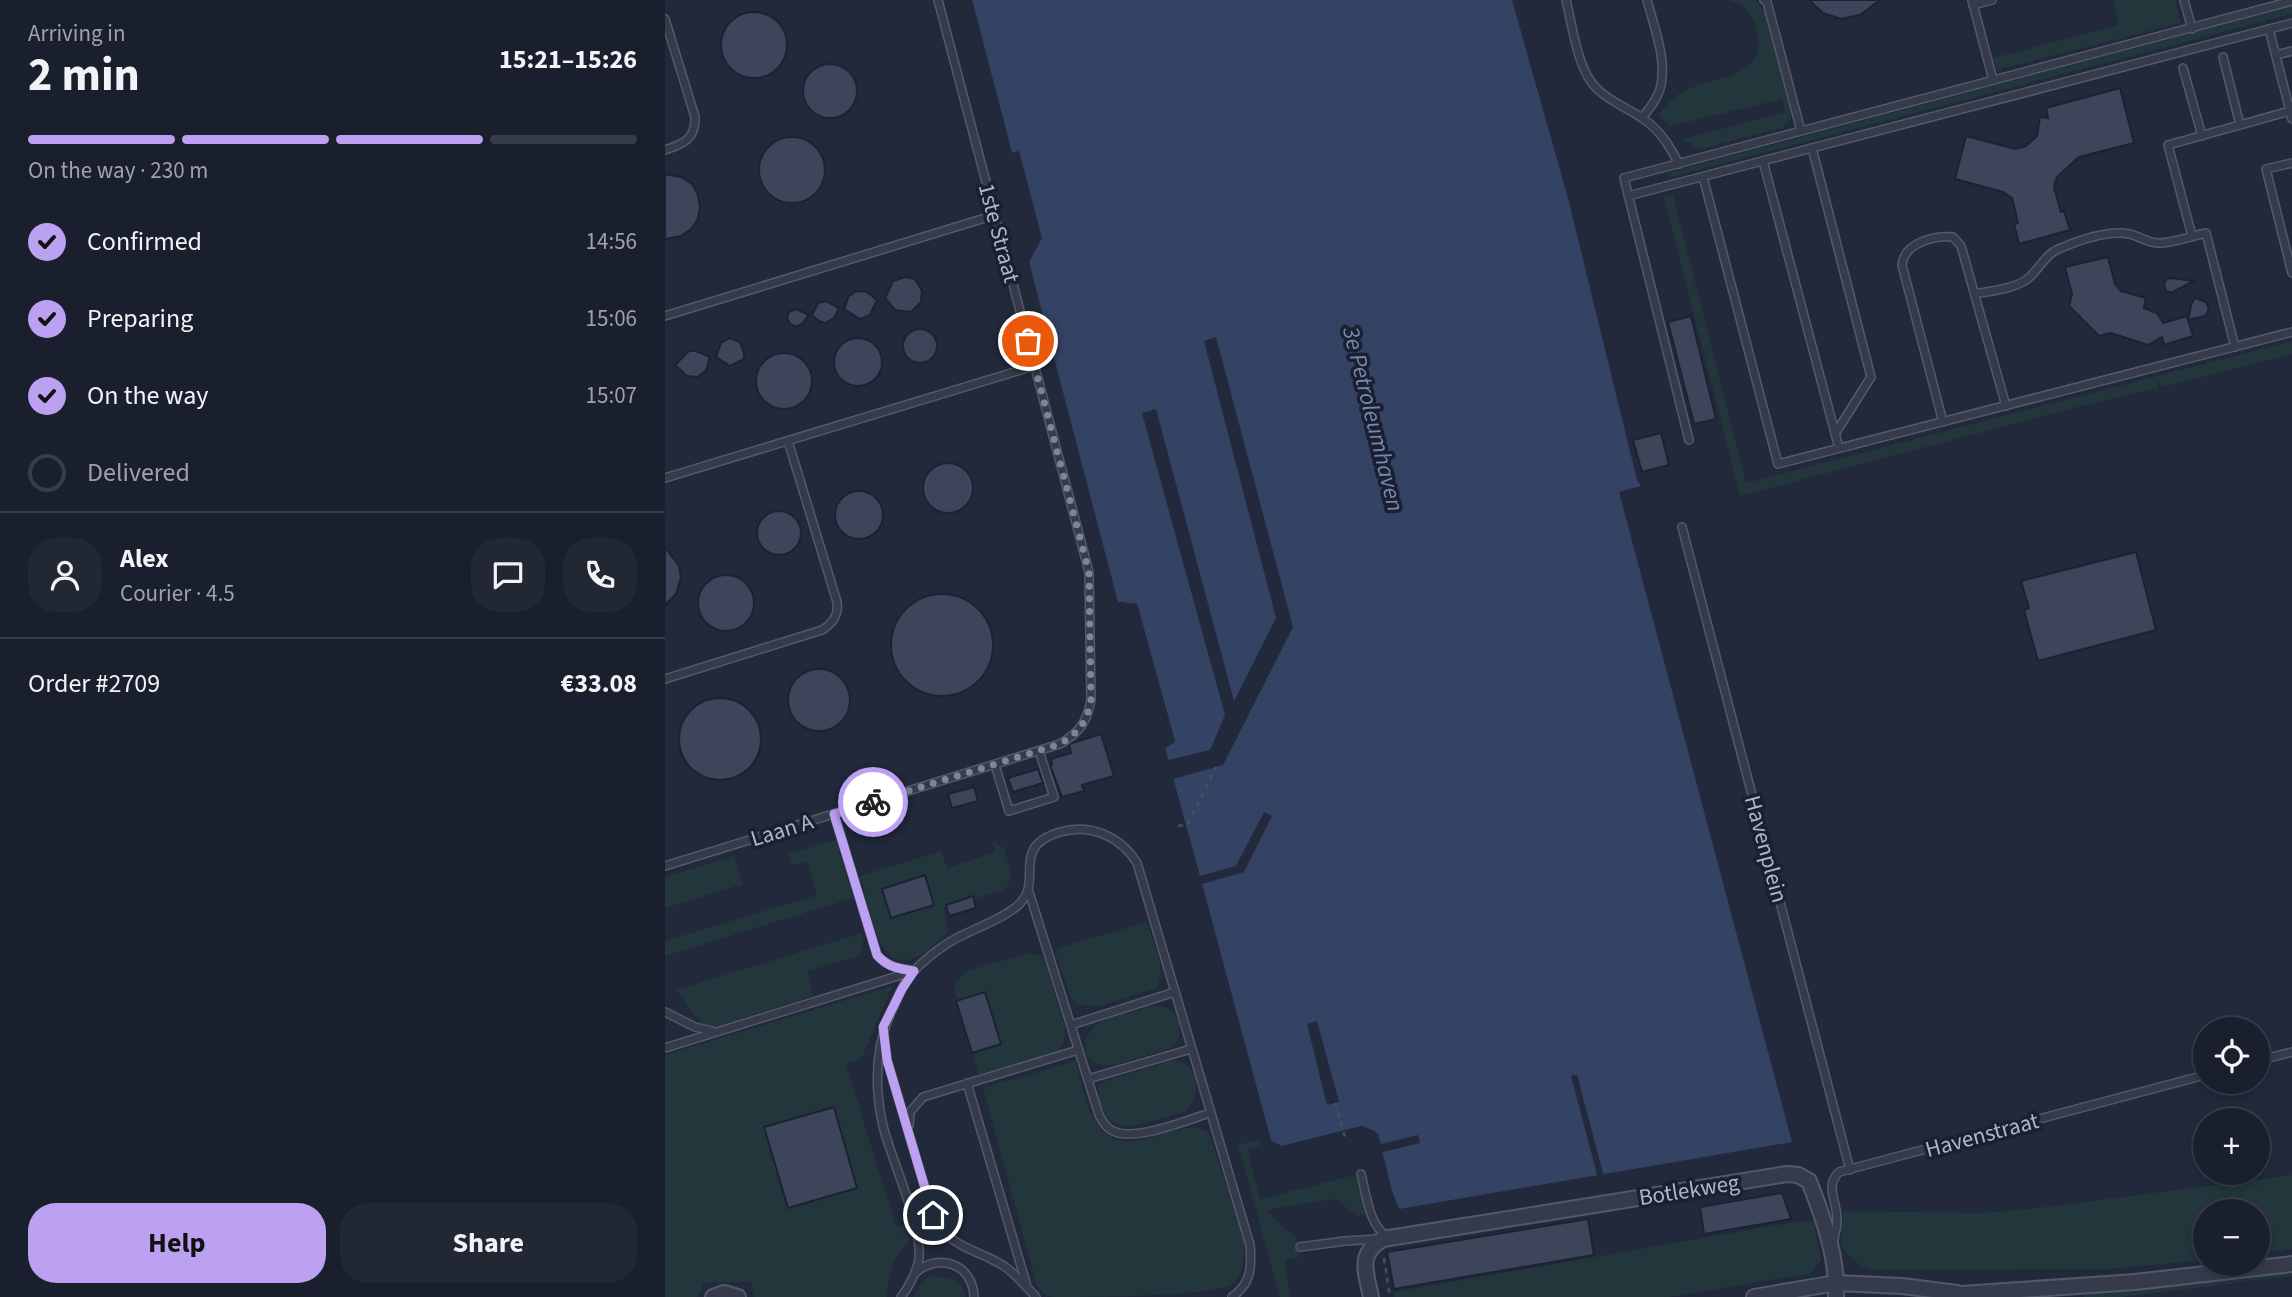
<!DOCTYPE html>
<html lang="en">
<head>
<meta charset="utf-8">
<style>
  :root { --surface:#191f2c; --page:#222734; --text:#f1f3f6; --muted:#9fa2a9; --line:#373d48; --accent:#bca0f2 }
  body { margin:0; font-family:"Source Sans 3",sans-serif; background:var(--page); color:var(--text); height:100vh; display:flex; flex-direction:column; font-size:26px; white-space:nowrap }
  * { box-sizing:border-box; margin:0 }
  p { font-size:23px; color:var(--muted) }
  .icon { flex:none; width:38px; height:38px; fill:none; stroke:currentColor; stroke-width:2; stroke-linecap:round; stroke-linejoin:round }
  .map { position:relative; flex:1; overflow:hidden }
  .drawer { display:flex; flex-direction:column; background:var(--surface); width:665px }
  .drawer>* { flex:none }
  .buttons { position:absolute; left:1528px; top:1017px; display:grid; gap:14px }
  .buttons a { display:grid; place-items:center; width:77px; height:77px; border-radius:50%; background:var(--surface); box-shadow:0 4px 10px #0003,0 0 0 2px var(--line); font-size:35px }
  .pin { position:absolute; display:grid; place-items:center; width:60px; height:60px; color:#fff; margin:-30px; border:4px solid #fff; border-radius:50%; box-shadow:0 2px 7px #0007 }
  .courier { position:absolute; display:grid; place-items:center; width:70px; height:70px; margin:-35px; border:5px solid #bca0f2; border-radius:50%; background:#fff; color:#222; box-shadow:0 2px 9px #0007 }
  .overview em { font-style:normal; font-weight:700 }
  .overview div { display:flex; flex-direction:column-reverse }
  .overview { display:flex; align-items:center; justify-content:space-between; height:119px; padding:0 28px }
  h1 { font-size:46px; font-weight:700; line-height:52px }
  .bar { display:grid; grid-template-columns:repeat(4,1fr); gap:10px 7px; align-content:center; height:84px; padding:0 28px }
  .bar i { height:9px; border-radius:5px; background:var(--line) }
  .bar .selected { background:var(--accent) }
  .bar p { grid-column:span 4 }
  .line { display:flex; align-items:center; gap:18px; padding:0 28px; border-top:2px solid var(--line) }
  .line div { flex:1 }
  .round { display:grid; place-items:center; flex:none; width:74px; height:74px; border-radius:28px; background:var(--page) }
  ol { padding:0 28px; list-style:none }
  li { display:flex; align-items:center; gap:21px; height:77px }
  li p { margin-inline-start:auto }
  li .icon { padding:7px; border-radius:50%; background:var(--accent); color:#111; stroke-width:4 }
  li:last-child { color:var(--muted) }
  li i { width:38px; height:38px; border:4px solid var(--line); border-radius:50% }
  .action { display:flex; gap:14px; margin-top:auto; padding:14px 28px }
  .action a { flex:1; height:80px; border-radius:28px; background:var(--accent); color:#111; font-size:28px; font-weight:700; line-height:80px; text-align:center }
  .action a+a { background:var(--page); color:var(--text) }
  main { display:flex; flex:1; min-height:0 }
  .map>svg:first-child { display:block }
  .green { fill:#23363c }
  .water { fill:#344263 }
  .pier { fill:#21293b }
  .building { fill:#3d455b; stroke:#1c2232; stroke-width:2 }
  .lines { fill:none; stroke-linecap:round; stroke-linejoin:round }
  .lane-casing { stroke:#525969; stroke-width:10 }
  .street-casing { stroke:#525969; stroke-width:18 }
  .path { stroke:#405359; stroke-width:2.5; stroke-dasharray:5 5; stroke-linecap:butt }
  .lane { stroke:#353b4b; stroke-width:7 }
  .street { stroke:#353b4b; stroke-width:14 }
  .done { stroke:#7d8596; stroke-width:7; stroke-dasharray:0 12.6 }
  .route { stroke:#bca0f2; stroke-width:9 }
  .labels { text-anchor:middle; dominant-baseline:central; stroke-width:7; stroke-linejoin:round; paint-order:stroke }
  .street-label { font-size:23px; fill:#afb6c7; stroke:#1a2030 }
  .water-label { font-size:24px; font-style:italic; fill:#7688b1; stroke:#1a2030 }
</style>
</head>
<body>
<main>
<section class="drawer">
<div class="overview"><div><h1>2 min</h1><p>Arriving in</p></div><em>15:21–15:26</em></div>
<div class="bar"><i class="selected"></i><i class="selected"></i><i class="selected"></i><i></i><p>On the way · 230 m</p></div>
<ol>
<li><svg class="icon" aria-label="check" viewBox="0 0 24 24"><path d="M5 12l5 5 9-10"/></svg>Confirmed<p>14:56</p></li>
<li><svg class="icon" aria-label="check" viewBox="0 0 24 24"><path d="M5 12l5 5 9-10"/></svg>Preparing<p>15:06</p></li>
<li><svg class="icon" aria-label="check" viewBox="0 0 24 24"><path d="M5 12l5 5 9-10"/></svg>On the way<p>15:07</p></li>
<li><i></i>Delivered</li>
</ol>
<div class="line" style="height:126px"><a class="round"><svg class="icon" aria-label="person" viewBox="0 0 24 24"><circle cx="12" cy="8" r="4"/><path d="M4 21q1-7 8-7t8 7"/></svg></a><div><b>Alex</b><p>Courier · 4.5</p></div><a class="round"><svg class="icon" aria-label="chat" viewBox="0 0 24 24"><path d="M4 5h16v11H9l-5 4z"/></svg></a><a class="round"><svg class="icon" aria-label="phone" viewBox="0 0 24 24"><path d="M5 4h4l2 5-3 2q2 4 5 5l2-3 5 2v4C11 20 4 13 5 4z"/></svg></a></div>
<div class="line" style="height:91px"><div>Order #2709</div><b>€33.08</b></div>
<div class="action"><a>Help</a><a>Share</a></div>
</section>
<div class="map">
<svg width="1627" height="1297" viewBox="0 0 1627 1297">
  <rect width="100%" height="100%" fill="#21293b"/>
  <g class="green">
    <path d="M 1063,0 L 1091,0 L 1101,14 L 1125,105 L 1126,119 L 1119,127 L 1033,150 L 1018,139 L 1120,112 L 1117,99 L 1006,126 L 993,115 C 1001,105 1009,95 1022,90 C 1054,75 1107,78 1090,25 C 1085,11 1076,3 1063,0 Z"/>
    <path d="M 1448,0 L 1510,0 L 1516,23 L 1332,70 L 1328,58 L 1453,25 Z"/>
    <path d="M 1627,6 L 1627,14 L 1003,178 L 1002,173 Z"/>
    <path d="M 1008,195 L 1081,483 L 1627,341 L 1627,354 L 1498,387 L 1491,379 L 1494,388 L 1420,405 L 1075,496 L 999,197 Z"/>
    <path d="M 171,840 L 188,898 L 0,956 L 0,941 L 152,895 L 142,861 L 127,865 L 124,854 Z"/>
    <path d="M 327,841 L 339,848 C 343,863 351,877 340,889 L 279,908 L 283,932 C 217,1000 211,930 195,876 L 276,851 L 282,868 L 330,852 Z"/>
    <path d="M 69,856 L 78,884 L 0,908 L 0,877 Z"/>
    <path d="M 482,922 C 488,942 504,971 490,989 L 435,1006 L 412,1005 L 406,998 L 390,953 L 392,948 Z"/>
    <path d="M 197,933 L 198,943 L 194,956 L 142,971 L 148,996 L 46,1028 L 36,1023 L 11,990 Z"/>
    <path d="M 365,953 L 375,956 L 380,962 L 400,1028 C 401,1040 398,1046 389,1054 L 314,1076 L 290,994 L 290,982 L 304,970 Z"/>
    <path d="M 227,986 L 197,1058 L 181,1064 L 231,1227 L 244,1223 L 246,1240 C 226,1260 225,1270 222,1297 L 89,1297 L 87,1282 L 39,1283 L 32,1297 L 0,1297 L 0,1055 Z"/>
    <path d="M 486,1006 C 511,1005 520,1022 511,1044 L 503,1049 L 449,1065 C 414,1071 411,1035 438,1021 C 452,1014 471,1011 486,1006 Z"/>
    <path d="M 508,1060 C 535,1062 538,1096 519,1112 C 480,1122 438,1147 433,1088 L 437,1082 Z"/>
    <path d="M 411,1061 C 418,1089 424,1136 459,1141 C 475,1143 493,1135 508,1131 C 522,1127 532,1125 544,1133 L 579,1240 C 580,1257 580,1273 566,1285 C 543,1297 422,1297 388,1297 L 381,1295 L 372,1286 L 318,1088 Z"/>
    <path d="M 595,1139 L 596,1145 L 582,1149 L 595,1199 L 690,1175 L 700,1214 L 693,1216 L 670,1199 L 601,1210 L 632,1239 L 635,1257 L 620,1260 L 625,1297 L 615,1297 L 573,1145 Z"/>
    <path d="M 1627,1175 L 1627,1249 L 1593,1254 L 1592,1211 L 1540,1211 L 1540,1260 L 1445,1269 L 1204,1270 C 1171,1250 1174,1246 1179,1211 L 1314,1213 L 1366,1209 Z"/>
    <path d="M 1149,1221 L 1156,1260 L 1145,1275 L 1116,1278 L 1004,1297 L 729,1297 L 728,1292 L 1130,1222 Z"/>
    <path d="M 1627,1271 L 1627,1276 L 1457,1297 L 1419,1297 L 1419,1294 Z"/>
    <path d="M 266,1276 C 282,1277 298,1278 300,1297 L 248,1297 L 256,1282 Z"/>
  </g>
  <path class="water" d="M 307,0 L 847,0 L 903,198 L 972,480 L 976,486 L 954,492 L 1127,1142 L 734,1209 L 727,1191 L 713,1134 L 697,1126 L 617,1146 L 606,1141 L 500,748 L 510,741 L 472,604 L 453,602 L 364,262 L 377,238 L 354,151 L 347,153 Z"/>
  <g class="pier">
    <path d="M 304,0 L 307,0 L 347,153 L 344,154 Z"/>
    <path d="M 551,337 L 628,627 L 558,765 L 508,779 L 535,876 L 571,866 L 599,812 L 607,816 L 579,872 L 537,884 L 606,1141 L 617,1146 L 697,1126 L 710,1131 L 716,1144 L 753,1135 L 755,1143 L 714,1153 L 712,1145 L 714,1144 L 711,1143 L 710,1135 L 701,1130 L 617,1150 L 609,1148 L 603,1143 L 496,749 L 497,745 L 506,740 L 469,607 L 454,606 L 453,602 L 472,604 L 510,742 L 500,748 L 503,760 L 545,750 L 560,715 L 477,413 L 491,409 L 569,701 L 611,618 L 539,341 Z"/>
    <path d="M 652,1021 L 674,1102 L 662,1105 L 642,1024 Z"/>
    <path d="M 912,1075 L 939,1177 L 933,1178 L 906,1076 Z"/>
  </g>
  <g class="building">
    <path d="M 1144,0 L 1215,0 L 1195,15 L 1176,19 L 1158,13 Z"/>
    <circle cx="89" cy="45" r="33"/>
    <circle cx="165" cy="91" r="27"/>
    <path d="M 1455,88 L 1469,143 L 1414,157 L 1392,177 L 1389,187 L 1396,212 L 1399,211 L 1405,230 L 1354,244 L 1349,224 L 1353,223 L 1347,198 L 1338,192 L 1290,179 L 1301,136 L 1350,149 L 1361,146 L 1372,136 L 1375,117 L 1383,118 L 1381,108 Z"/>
    <circle cx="127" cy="170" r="33"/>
    <path d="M 0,174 L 16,177 L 27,184 L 33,195 L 35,207 L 33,219 L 26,229 L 16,236 L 0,239 Z"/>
    <path d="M 1443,257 L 1450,284 L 1456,291 L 1481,298 L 1479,308 L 1492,313 L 1498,323 L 1522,316 L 1523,320 L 1526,305 L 1530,298 L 1541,302 L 1544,309 L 1540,316 L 1523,320 L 1528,336 L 1499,345 L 1497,337 L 1483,345 L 1446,333 L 1434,336 L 1404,306 L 1407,294 L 1400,267 Z"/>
    <path d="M 240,277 L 250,279 L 257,291 L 256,302 L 246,312 L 230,310 L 220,298 L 228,281 Z"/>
    <path d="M 1506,278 L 1529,281 L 1506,293 L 1501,291 L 1499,285 L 1501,279 Z"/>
    <path d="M 191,291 L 202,292 L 212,300 L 205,315 L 195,319 L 179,309 L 184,296 Z"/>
    <path d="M 161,301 L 174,308 L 169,318 L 160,323 L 154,321 L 147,315 L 153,303 Z"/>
    <path d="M 131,309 L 144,315 L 137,324 L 131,327 L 125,324 L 122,318 L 124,312 Z"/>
    <path d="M 1026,316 L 1051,419 L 1029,424 L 1003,322 Z"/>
    <circle cx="255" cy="346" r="17"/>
    <circle cx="193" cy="362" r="24"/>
    <path d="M 65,338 L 75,342 L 79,353 L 79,359 L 65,366 L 51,357 L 56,343 Z"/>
    <path d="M 24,351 L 31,351 L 45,357 L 41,370 L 33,377 L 22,376 L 10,365 Z"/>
    <circle cx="119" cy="381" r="28"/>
    <path d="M 996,433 L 1004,465 L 977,472 L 968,440 Z"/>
    <circle cx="283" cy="488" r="25"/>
    <circle cx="194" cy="515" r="24"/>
    <circle cx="114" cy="533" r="22"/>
    <path d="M 0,547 L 14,566 L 16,577 L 11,594 L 0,605 Z"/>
    <path d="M 1471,552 L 1491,630 L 1373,661 L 1359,610 L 1364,608 L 1356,581 Z"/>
    <circle cx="61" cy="603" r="28"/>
    <circle cx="277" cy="645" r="51"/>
    <circle cx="154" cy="700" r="31"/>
    <circle cx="55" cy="739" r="41"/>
    <path d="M 436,734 L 449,776 L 417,785 L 419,791 L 397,797 L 385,765 L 387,765 L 386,759 L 406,753 L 404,745 L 407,743 Z"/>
    <path d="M 373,769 L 378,783 L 348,792 L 343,778 Z"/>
    <path d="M 309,787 L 313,801 L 287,808 L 283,794 Z"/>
    <path d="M 260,875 L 269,905 L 226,918 L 217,889 Z"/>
    <path d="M 308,896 L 311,908 L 284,916 L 281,905 Z"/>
    <path d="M 320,992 L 336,1044 L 307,1053 L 291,1001 Z"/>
    <path d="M 169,1107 L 192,1188 L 123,1208 L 99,1127 Z"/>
    <path d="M 1117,1193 L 1126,1219 L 1039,1234 L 1035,1207 Z"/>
    <path d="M 923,1219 L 929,1255 L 729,1289 L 722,1252 Z"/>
  </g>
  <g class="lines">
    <g class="lane-casing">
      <g id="lane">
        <path d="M 901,0 C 907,24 912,64 927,83 C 939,99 961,107 977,118 C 995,130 1004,145 1014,164"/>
        <path d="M 1099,0 L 1102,2 L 1136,131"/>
        <path d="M 1307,0 L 1328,80"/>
        <path d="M 1519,0 L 1527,29"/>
        <path d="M 1308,5 L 1327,0"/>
        <path d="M 0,19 L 30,117 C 31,139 18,144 0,150"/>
        <path d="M 1604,29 L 1627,119"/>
        <path d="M 1611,55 L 1627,51"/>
        <path d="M 1558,57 L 1575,125"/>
        <path d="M 1518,68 L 1537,136"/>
        <path d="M 977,118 C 984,109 992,100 995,89 C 1003,61 989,27 982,0"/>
        <path d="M 1147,148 L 1206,377 L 1170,434"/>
        <path d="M 1098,161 L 1174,448"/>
        <path d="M 1627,163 L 1601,169 L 1627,273"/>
        <path d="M 1038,177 L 1113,464 L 1627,332"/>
        <path d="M 963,196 L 1627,23"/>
        <path d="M 1527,236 L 1503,145 L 1625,111"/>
        <path d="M 1310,294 C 1325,291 1348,289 1361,280 C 1375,270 1379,254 1396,248 C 1415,240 1443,230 1464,234 C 1475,236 1482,243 1494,243 C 1509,243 1526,236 1541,233 L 1570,347"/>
        <path d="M 0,316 L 330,215"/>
        <path d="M 1278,422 L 1237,265 C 1239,243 1269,235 1288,237 L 1296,246 L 1341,406"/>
        <path d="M 1024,440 L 959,178 L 1627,1"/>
        <path d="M 0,478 L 369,366"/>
        <path d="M 1017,527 L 1185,1170"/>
        <path d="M 0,679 L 157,630 C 168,623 174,615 172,602 L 123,441"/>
        <path d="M 330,765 L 344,811 L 389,797 L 374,751"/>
        <path d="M 169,814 L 212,955 C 221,965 231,968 245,970"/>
        <path d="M 0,866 L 395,744 C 415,732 422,722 426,700 L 424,572 L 273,0"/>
        <path d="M 364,892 L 434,1115 C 437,1121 441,1128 448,1131 C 470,1142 522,1120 545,1113"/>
        <path d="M 0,1012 L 30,1027 L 47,1031"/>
        <path d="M 406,1025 L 510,992"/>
        <path d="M 219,1035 L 222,1060 L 268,1215 C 285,1249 310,1248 339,1266 C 352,1275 360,1286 371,1297"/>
        <path d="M 0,1048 L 249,971"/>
        <path d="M 1592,1061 L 1627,1052"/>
        <path d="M 423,1079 L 526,1049"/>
        <path d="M 302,1083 L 361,1283"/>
        <path d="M 244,1125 L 245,1112 L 258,1097 L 413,1050"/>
        <path d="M 696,1174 C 701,1194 704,1224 721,1236"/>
        <path d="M 1168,1244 C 1169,1236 1172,1229 1172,1221 C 1173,1202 1159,1187 1174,1172 L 1540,1075"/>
        <path d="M 635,1247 L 680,1241 L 714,1239"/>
        <path d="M 250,1273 C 274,1252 308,1264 309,1297"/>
        <path d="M 236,1297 C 244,1287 252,1271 254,1259 C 257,1224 227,1162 218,1126 C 209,1086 210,1045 228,1008 C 234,995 239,981 249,971 C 262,957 282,942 300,934 C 318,925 335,920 351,907 C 382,882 342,848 395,832 C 426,823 456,837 472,863 L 585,1245 C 587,1267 586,1284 567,1297"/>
      </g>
    </g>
    <g class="street-casing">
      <g id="street">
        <path d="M 48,1297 L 59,1293 L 73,1297"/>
        <path d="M 706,1297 C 701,1272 692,1254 718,1239 L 1122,1174 L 1133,1175 L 1144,1181 C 1158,1217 1173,1258 1171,1297"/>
        <path d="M 1089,1297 L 1171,1283 L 1237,1286 L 1292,1293"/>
        <path d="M 1280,1297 L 1297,1294 L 1470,1282 L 1627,1264"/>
      </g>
    </g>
    <g class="path">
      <path d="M 513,826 L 523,824 L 551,767"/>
      <path d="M 670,1103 L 681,1141"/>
      <path d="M 719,1258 L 725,1297"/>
    </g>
    <use href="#lane" class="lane"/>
    <use href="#street" class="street"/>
  </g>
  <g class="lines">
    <path class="done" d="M 208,802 L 395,744 C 414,732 422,722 426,700 L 424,572 L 363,341"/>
    <path class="route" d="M 208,802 L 169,814 L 212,955 C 222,967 234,969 249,971 L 237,989 L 218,1027 L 222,1060 L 268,1215"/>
  </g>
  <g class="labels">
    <g class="street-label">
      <text transform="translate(334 233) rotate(75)">1ste Straat</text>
      <text transform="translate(117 830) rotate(-17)">Laan A</text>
      <text transform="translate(1101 849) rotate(75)">Havenplein</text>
      <text transform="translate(1317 1135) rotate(-15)">Havenstraat</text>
      <text transform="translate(1024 1190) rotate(-9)">Botlekweg</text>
    </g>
    <g class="water-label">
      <text transform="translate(708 419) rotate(76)">3e Petroleumhaven</text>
    </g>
  </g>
</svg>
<div class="buttons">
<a><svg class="icon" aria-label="locate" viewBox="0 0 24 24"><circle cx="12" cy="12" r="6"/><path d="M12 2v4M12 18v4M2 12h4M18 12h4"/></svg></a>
<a>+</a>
<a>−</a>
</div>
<div class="pin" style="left:363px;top:341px;background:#ea580c"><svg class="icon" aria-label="bag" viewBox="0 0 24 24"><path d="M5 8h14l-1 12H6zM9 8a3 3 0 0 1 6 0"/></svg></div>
<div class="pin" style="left:268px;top:1215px;background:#1f2937"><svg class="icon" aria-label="home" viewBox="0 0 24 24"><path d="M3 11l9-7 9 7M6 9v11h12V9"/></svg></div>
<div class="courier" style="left:208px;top:802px"><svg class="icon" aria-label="bike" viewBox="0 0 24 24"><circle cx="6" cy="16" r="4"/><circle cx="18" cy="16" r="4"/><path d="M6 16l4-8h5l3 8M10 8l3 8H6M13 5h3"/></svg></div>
</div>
</main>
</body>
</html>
